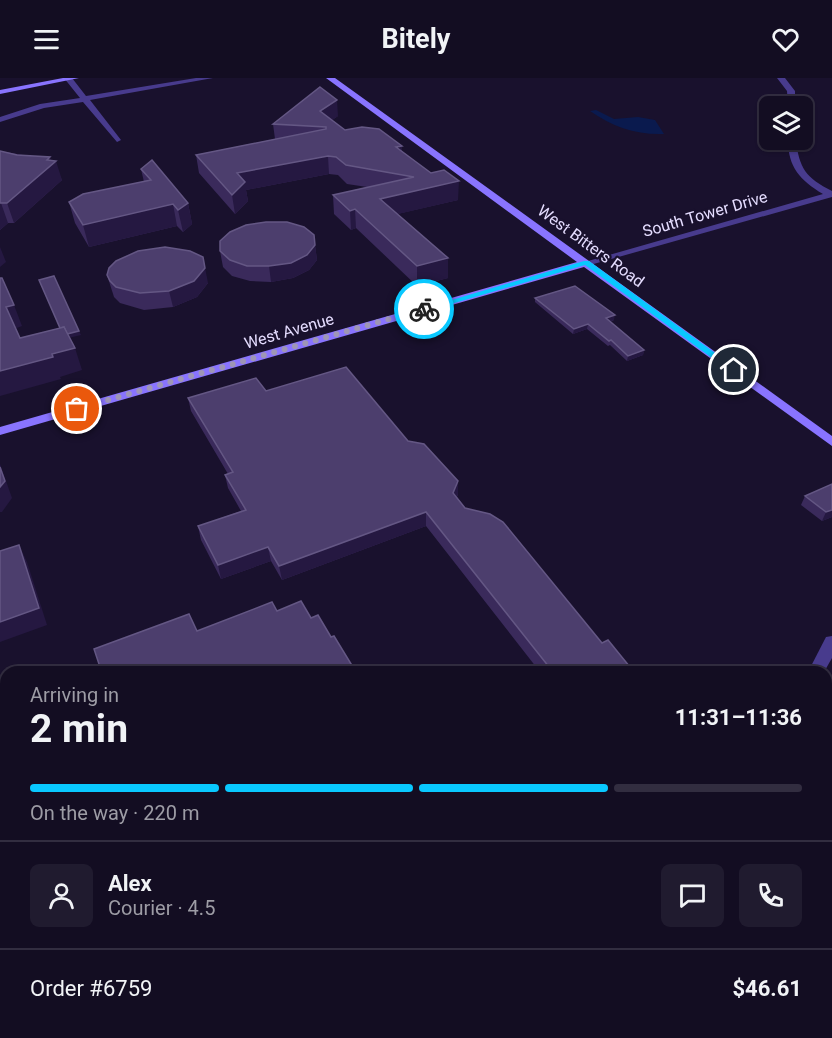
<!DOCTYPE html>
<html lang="en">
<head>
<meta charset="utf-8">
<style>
  :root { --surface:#130d22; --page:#201b2f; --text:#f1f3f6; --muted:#9d9ca5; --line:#322d40; --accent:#09c8ff }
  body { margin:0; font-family:Roboto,sans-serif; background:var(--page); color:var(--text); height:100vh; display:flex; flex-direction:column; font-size:22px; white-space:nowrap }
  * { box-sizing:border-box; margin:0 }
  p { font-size:20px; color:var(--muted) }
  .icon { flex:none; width:33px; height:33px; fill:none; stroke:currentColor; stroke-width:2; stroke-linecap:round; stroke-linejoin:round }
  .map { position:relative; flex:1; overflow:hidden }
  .drawer { position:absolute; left:0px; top:588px; width:832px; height:372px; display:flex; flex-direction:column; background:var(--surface); border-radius:18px 18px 0 0; box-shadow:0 2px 4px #0004,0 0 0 2px var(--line) }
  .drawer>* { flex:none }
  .tools { position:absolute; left:759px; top:18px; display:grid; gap:12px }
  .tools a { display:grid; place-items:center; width:54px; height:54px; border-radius:9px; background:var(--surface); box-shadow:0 2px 4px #0004,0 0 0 2px var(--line); font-size:30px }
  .pin { position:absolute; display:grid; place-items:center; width:51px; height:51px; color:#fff; margin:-26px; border:3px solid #fff; border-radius:50%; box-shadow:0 2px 6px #0007 }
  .courier { position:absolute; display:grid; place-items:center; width:60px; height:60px; margin:-30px; border:4px solid #09c8ff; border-radius:50%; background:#fff; color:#222; box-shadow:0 2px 8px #0007 }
  .overview em { font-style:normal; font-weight:700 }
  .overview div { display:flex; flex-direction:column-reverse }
  .overview { display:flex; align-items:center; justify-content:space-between; height:102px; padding:0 30px }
  h1 { font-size:39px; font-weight:700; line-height:45px }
  .bar { display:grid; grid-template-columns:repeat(4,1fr); gap:9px 6px; align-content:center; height:72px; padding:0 30px }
  .bar i { height:8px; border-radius:4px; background:var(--line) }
  .bar .active { background:var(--accent) }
  .bar p { grid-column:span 4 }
  .line { display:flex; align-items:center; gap:15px; padding:0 30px; border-top:2px solid var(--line) }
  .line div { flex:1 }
  .round { display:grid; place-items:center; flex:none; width:63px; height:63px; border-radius:9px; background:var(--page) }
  header { display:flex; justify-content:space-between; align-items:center; height:78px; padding:0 30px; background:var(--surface); font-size:27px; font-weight:700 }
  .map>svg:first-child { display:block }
  .water { fill:#0a1a4e }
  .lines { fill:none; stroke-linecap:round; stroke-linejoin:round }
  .street { fill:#483b8d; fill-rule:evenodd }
  .secondary { fill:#8974ff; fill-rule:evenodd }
  .wall { fill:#3a2a5b }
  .shaded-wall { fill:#251841 }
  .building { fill:#4c3e6d; stroke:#645784; stroke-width:1.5 }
  .route { fill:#09c8ff }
  .done { stroke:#9e96b6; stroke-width:6; stroke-dasharray:0 10.8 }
  .labels { text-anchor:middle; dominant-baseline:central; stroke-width:4.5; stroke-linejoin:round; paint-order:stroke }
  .far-street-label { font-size:16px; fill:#e5ddff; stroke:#19112d }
</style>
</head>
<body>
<header><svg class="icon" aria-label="menu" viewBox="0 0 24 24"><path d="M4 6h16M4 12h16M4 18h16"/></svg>Bitely<svg class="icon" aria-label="heart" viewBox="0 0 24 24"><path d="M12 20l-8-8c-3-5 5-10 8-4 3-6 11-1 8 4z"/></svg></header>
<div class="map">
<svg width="832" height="960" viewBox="0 0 832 960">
  <rect width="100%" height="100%" fill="#19112d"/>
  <path class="water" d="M 596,32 L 614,41 L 638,39 L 655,42 L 664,56 C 636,57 613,49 590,33 Z"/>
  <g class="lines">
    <g class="street">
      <path d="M 64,0 L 72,0 L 86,18 L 196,0 L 213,0 L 90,22 L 121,62 L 117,64 L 83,24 L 44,30 L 0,44 L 0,39 L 40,26 L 80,20 Z"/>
      <path d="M 777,0 L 785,0 L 795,13 L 795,28 L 788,28 L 787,13 Z"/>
      <path d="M 788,62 L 796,62 C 799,90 806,100 832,113 L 832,119 L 590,187 L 581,185 L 823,116 C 800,102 788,89 788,62 Z"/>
      <path d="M 832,558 L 832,580 L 824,594 L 808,594 L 826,559 Z"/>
      <path d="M 612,954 L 636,954 L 634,960 L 610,960 Z"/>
    </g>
    <g class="secondary">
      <path d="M 63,0 L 79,0 L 0,16 L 0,12 Z"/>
      <path d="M 326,0 L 335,0 L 832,358 L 832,368 L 584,189 L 0,357 L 0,349 L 577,184 Z"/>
    </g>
  </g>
  <g class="wall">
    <path d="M 338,38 L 332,42 L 345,52 L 402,74 L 458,122 L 397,136 L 448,180 L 448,200 L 417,208 L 356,150 L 351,152 L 334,136 L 333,117 L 367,109 L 347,106 L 338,97 L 329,96 L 246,112 L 248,123 L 235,136 L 199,95 L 196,77 L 275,61 L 273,46 Z"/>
    <path d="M 0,73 L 51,82 L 62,102 L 14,145 L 8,145 L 0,152 Z"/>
    <path d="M 141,91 L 188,125 L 192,146 L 183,154 L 177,148 L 89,169 L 75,145 L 69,124 L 144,104 Z"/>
    <path d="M 315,167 L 317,182 L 309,192 L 293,200 L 271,204 L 250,203 L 232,198 L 223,189 L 220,173 Z"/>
    <path d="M 107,197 L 208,205 L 197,219 L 173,229 L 144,232 L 120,225 L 114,219 Z"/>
    <path d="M 535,220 L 614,242 L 610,244 L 644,272 L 643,277 L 627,283 L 610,267 L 608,268 L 587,251 L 573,256 L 535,224 Z"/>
    <path d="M 266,313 L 408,363 L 458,403 L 458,416 L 457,419 L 465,430 L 602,565 L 634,594 L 540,594 L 426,448 L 282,502 L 271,483 L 221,501 L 201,462 L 198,448 L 241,433 L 228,410 L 225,397 L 228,396 L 191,333 L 188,320 Z"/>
    <path d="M 805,418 L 832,439 L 822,443 L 801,427 Z"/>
    <path d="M 830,902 L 832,960 L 789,960 L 780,954 L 826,954 L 826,906 Z"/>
  </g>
  <g class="shaded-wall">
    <path d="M 337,22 L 338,38 L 323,49 L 320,33 Z"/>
    <path d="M 402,68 L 402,86 L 396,69 Z"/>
    <path d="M 328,78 L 329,96 L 246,112 L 248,123 L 235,136 L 232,117 L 237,95 Z"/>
    <path d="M 50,79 L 52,86 L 56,83 L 62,102 L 14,145 L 7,125 Z"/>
    <path d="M 459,103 L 458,122 L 381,140 L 380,121 Z"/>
    <path d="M 0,125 L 1,125 L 8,145 L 0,152 Z"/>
    <path d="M 188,125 L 192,146 L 183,154 L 178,132 Z"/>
    <path d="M 173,126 L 177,148 L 89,169 L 83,147 Z"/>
    <path d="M 355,131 L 356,150 L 351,152 L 350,133 Z"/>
    <path d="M 315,167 L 317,182 L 309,192 L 293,200 L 271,204 L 269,188 Z"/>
    <path d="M 0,169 L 6,184 L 0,189 Z"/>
    <path d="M 203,179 L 208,205 L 197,219 L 173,229 L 169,213 Z"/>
    <path d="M 448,180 L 448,200 L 417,208 L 417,188 Z"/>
    <path d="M 14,227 L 22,248 L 14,251 L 6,229 Z"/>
    <path d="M 615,237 L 614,242 L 605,245 L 606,240 Z"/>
    <path d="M 588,246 L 587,251 L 573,256 L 574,251 Z"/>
    <path d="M 79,253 L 81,257 L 64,261 L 63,257 Z"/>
    <path d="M 75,270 L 82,292 L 60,299 L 61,301 L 0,318 L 0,293 Z"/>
    <path d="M 644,272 L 643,277 L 627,283 L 628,278 Z"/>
    <path d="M 0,386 L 12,420 L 2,434 L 0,434 Z"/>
    <path d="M 458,403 L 458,416 L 453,429 L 453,415 Z"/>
    <path d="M 832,432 L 832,439 L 822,443 L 826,434 Z"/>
    <path d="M 426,434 L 426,448 L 282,502 L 279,488 Z"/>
    <path d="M 19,467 L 27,484 L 47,547 L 0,564 L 0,544 Z"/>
    <path d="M 268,469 L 271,483 L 221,501 L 218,487 Z"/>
    <path d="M 6,763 L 6,771 L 2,765 Z"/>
  </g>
  <g class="building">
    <path d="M 320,9 L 337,22 L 320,33 L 345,52 L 362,49 L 379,51 L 402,68 L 396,69 L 431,95 L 444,92 L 459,103 L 380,121 L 448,180 L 417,188 L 355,131 L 350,133 L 333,117 L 414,99 L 346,87 L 336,79 L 328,78 L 237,95 L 245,104 L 232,117 L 196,77 L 326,51 L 326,49 L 273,46 Z"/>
    <path d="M 0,73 L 17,77 L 50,79 L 47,82 L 56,83 L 7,125 L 0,125 Z"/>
    <path d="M 152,82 L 188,125 L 178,132 L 173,126 L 83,147 L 69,124 L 83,116 L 151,102 L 141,91 Z"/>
    <path d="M 266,144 L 287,144 L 304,149 L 314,157 L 315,167 L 307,177 L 291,185 L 269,188 L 247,188 L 230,182 L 220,173 L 220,163 L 230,154 L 246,147 Z"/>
    <path d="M 165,169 L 190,173 L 203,179 L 205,190 L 194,203 L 169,213 L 140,215 L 116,209 L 110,203 L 107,197 L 109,190 L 116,183 L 138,173 Z"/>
    <path d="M 54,198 L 79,253 L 67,256 L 64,249 L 60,250 L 39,202 Z"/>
    <path d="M 0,200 L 2,200 L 14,227 L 6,229 L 20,260 L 64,249 L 75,270 L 52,276 L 53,279 L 0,293 Z"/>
    <path d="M 575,208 L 615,237 L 606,240 L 644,272 L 628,278 L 611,262 L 609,263 L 588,246 L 574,251 L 535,220 Z"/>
    <path d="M 346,289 L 408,363 L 424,366 L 458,403 L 453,415 L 465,430 L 490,436 L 503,444 L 602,565 L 608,562 L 634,594 L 553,594 L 426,434 L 279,488 L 268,469 L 218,487 L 198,448 L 246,432 L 225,397 L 233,394 L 188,320 L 256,300 L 266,313 Z"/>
    <path d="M 0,389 L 5,403 L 0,409 Z"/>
    <path d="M 832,406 L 832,432 L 826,434 L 805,418 Z"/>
    <path d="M 19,467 L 39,530 L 0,544 L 0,473 Z"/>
    <path d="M 301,523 L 311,540 L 318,537 L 331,559 L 334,558 L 356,594 L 88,594 L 100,589 L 94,571 L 189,536 L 197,553 L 272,524 L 277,533 Z"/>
    <path d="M 6,637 L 6,763 L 2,765 L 0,758 L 0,639 Z"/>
    <path d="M 830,902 L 832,903 L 832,960 L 811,960 L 802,954 L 826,954 L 826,911 Z"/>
  </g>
  <path class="route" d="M 584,183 L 589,183 L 737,291 L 737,294 L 731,294 L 585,187 L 427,233 L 421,231 Z"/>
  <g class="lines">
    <path class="done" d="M 77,331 L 424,231"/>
  </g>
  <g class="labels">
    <g class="far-street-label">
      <text transform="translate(705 136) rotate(-16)">South Tower Drive</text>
      <text transform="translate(591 168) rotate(36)">West Bitters Road</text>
      <text transform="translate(289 253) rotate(-16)">West Avenue</text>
    </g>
  </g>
</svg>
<div class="tools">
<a><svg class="icon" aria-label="layers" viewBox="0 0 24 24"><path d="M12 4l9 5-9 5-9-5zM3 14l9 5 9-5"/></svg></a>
</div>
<div class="pin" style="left:77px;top:331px;background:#ea580c"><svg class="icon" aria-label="bag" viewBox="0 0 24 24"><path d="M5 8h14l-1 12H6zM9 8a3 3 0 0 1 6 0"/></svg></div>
<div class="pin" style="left:734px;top:292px;background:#1f2937"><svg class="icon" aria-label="home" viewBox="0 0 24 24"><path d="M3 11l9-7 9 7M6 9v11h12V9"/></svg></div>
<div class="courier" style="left:424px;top:231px"><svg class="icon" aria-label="bike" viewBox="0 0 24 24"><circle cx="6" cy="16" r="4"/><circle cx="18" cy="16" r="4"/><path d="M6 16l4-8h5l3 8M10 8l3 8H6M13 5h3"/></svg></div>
<section class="drawer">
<div class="overview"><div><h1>2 min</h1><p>Arriving in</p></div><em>11:31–11:36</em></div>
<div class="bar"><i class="active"></i><i class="active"></i><i class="active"></i><i></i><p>On the way · 220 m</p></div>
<div class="line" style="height:108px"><a class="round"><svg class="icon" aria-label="person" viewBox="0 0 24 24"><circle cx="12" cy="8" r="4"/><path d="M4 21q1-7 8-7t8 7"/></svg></a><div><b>Alex</b><p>Courier · 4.5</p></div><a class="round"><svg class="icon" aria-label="chat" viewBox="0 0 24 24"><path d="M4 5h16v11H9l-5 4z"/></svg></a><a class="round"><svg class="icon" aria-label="phone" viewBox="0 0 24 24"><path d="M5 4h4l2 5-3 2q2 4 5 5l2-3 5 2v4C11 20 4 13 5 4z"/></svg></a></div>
<div class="line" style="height:78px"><div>Order #6759</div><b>$46.61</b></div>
</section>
</div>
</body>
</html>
